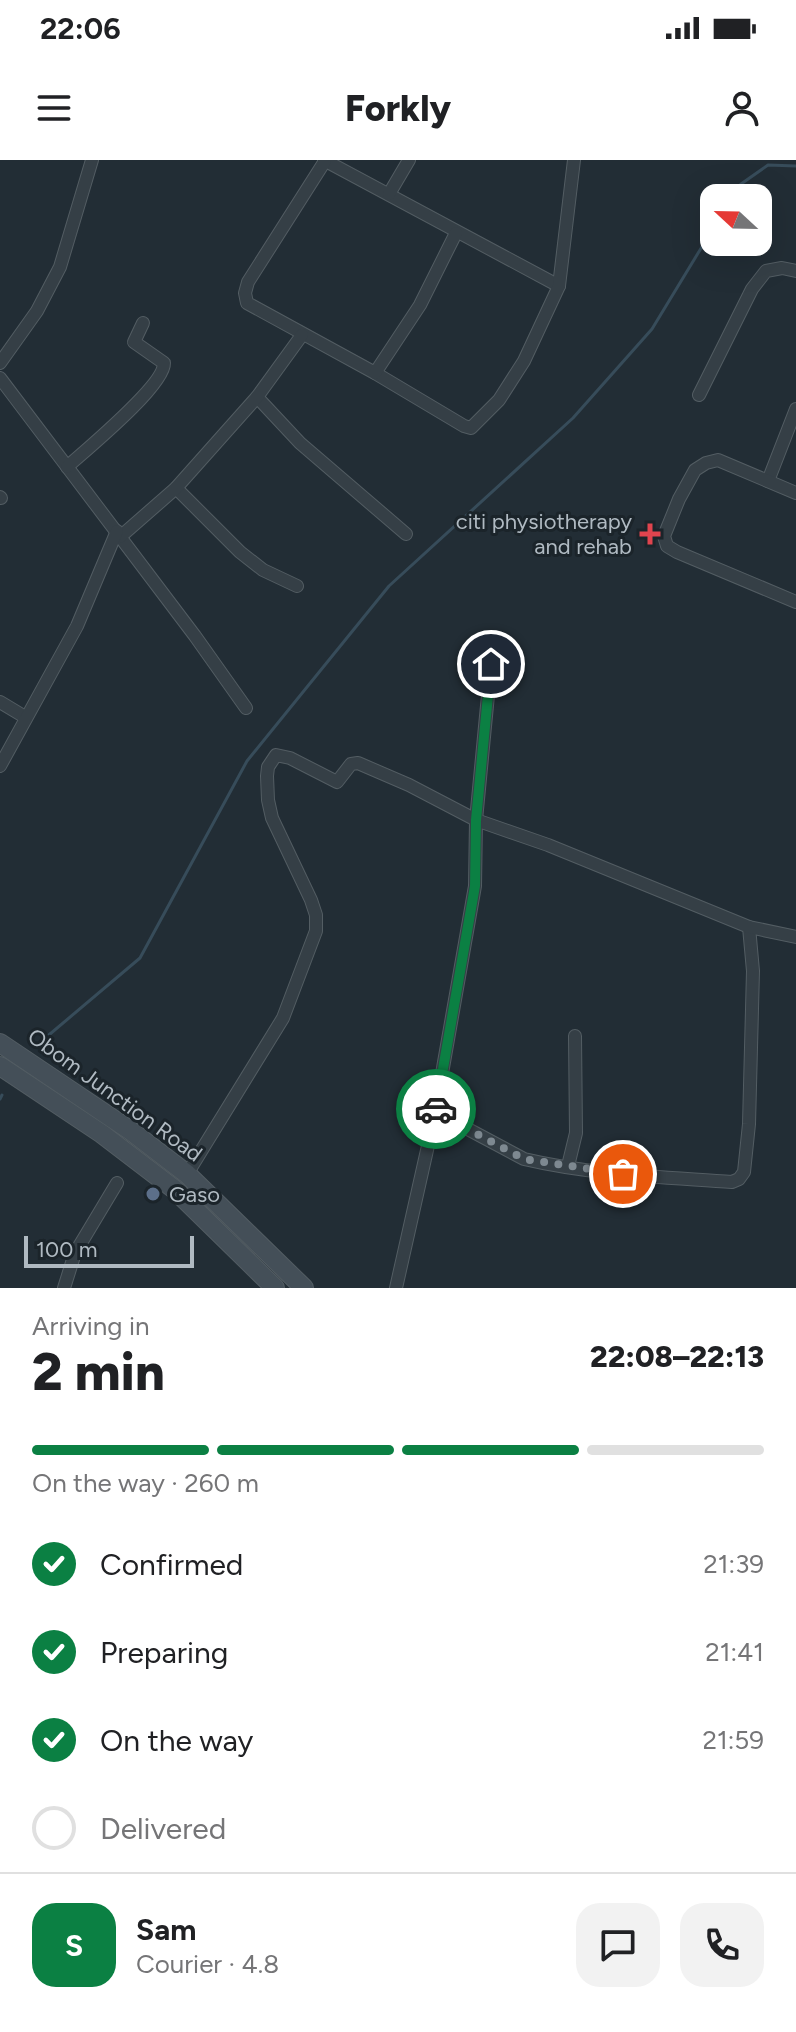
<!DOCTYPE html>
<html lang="en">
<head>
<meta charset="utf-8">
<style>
  :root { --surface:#fff; --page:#f2f2f2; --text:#202124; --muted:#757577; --line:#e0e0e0; --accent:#0b8043 }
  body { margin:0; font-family:Figtree,sans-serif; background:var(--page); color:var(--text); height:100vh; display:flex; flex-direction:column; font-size:30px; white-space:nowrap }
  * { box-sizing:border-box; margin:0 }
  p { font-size:26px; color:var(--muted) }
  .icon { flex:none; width:44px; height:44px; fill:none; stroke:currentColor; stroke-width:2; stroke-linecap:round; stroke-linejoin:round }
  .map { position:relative; height:1128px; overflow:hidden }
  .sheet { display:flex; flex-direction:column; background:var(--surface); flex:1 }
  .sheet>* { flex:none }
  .needle { width:52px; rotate:292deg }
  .fabs { position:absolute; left:700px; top:24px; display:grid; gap:16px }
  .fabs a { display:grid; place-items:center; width:72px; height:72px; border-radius:16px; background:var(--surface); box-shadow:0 8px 32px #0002; font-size:40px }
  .scale { position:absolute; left:24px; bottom:20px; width:170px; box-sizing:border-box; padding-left:8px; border:4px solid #b0bac2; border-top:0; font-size:22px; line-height:28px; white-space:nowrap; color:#b0bac2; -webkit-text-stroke:6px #1b242a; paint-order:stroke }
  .pin { position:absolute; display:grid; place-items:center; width:68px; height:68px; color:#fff; margin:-34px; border:4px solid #fff; border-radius:50%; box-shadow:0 2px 8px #0007 }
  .courier { position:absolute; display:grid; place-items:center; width:80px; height:80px; margin:-40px; border:6px solid #0b8043; border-radius:50%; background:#fff; color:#222; box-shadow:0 2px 10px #0007 }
  .summary em { font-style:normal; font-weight:800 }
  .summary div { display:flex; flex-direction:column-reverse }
  .summary { display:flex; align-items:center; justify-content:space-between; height:136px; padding:0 32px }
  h1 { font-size:52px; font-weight:800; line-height:60px }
  .bar { display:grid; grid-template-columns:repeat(4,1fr); gap:12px 8px; align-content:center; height:96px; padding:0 32px }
  .bar i { height:10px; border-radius:6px; background:var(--line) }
  .bar .active { background:var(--accent) }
  .bar p { grid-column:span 4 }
  .line { display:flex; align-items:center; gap:20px; padding:0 32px; border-top:2px solid var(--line) }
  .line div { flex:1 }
  .round { display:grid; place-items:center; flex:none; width:84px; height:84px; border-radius:24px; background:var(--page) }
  ol { padding:0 32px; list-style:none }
  li { display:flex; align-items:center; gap:24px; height:88px }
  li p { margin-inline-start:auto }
  li .icon { padding:8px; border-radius:50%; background:var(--accent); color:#fff; stroke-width:4 }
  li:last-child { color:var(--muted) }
  li i { width:44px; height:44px; border:4px solid var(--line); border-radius:50% }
  .status { display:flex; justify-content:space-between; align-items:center; height:56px; padding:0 40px; background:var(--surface); direction:ltr }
  .status svg { height:22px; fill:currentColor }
  header { display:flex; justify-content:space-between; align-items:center; height:104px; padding:0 32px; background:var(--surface); font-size:36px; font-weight:800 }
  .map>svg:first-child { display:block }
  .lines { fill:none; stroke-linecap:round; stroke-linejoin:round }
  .stream { stroke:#374c5a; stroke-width:3 }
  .minor-casing { stroke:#535d63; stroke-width:14 }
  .secondary-casing { stroke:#535d63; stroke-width:20 }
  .minor { stroke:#353f46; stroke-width:12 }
  .secondary { stroke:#444f58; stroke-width:18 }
  .done { stroke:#7e8991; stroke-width:8; stroke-dasharray:0 14.4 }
  .route { stroke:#0b8043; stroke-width:10 }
  .health-dot { fill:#e0444e; stroke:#1b242a; stroke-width:3 }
  .service-dot { fill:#5c6f8a; stroke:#1b242a; stroke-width:3 }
  .labels { text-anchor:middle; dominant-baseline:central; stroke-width:6; stroke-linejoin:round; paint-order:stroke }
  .poi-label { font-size:22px; fill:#b0bac2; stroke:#1b242a; text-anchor:end }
  .street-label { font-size:22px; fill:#b0bac2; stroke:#1b242a }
</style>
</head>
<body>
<div class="status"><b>22:06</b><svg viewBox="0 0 49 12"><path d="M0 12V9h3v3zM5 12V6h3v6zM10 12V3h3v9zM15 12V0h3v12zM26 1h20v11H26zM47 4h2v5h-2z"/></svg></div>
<header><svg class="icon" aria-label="menu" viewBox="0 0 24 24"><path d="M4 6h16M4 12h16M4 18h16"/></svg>Forkly<svg class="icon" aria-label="person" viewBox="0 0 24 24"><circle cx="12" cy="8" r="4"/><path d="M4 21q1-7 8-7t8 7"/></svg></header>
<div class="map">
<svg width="796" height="1128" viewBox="0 0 796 1128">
  <rect width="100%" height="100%" fill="#222d35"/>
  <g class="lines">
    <g class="stream">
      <path d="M 728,38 L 741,24 L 768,5 L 796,6"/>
      <path d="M 37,885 L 140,798 L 247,601 L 389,426 L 573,258 L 652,169 L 703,85 L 714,60"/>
      <path d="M 0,939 L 2,935"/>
    </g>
    <g class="minor-casing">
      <g id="minor">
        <path d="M 324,0 L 559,126"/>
        <path d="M 325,1 L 248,122 L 245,133 L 247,143 L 375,213 L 464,266 L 471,268 L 499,240 L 524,201 L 559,126 L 574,0"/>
        <path d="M 389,34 L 409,0"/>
        <path d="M 0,203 L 37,151 L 60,107 L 92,0"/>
        <path d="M 375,213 L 420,145 L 456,73"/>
        <path d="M 0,218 L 195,476 L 246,548"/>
        <path d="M 699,235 L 752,129 L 766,111 L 782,108 L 796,111"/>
        <path d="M 257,237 L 300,283 L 406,374"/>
        <path d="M 67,307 C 87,289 165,225 164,203 L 134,182 L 143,163"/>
        <path d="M 768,321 L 796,249"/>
        <path d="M 176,328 L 240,392 L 263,410 L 297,426"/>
        <path d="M 796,333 L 718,300 L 706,303 L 695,310 L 679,339 L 664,376 L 667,386 L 677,392 L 796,442"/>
        <path d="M 0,337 L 1,338"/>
        <path d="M 120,377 L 176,328 L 257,237 L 302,175"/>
        <path d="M 0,542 L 25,557"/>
        <path d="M 0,606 L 77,466 L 117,371"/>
        <path d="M 434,959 L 464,967 L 524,999 C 592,1015 663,1017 732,1022 L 739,1019 L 744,1012 L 749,964 L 753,811 L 749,767"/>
        <path d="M 568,1006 L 576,973 L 575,876"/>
        <path d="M 187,1014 L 283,858 L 316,771 L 316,755 L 311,740 L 272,658 L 268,640 L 267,616 L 268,607 L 276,595 L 290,598 L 337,622 L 351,604 L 358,603 L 409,625 L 476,660 L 548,685 L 749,767 L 796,777"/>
        <path d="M 64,1128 L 75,1093 L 117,1023"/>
        <path d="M 396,1128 L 434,959 L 475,726 L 476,660 L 491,504"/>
      </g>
    </g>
    <g class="secondary-casing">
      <g id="secondary">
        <path d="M 0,883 L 131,971 L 187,1014 L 304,1128"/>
        <path d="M 0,906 L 102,974 L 174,1029 L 275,1128"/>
      </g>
    </g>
    <use href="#minor" class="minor"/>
    <use href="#secondary" class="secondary"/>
  </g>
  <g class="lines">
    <path class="done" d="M 436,949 L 434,959 L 464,967 L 524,999 L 623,1014"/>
    <path class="route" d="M 436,949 L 475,726 L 476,660 L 491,504"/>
  </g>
  <path class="health-dot" d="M646 362h8v8h8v8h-8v8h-8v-8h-8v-8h8z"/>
  <circle class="service-dot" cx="153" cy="1034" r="8"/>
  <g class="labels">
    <g class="poi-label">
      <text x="632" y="361">citi physiotherapy<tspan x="632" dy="25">and rehab</tspan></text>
      <text x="169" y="1034" text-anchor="start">Gaso</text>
    </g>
    <g class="street-label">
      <text transform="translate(115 935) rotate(36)">Obom Junction Road</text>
    </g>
  </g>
</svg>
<div class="fabs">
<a><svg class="needle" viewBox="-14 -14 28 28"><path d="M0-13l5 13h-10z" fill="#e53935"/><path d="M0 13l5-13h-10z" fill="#757577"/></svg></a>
</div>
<div class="scale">100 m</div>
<div class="pin" style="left:623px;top:1014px;background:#ea580c"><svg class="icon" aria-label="bag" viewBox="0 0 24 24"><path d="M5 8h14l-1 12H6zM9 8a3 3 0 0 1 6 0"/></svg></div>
<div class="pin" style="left:491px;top:504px;background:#1f2937"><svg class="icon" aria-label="home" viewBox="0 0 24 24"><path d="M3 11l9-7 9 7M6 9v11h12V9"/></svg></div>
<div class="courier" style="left:436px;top:949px"><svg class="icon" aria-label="car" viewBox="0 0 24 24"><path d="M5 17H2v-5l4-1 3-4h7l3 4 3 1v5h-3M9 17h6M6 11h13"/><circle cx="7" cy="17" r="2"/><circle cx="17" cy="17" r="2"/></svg></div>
</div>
<section class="sheet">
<div class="summary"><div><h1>2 min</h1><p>Arriving in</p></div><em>22:08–22:13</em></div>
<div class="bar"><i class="active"></i><i class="active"></i><i class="active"></i><i></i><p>On the way · 260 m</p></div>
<ol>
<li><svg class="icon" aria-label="check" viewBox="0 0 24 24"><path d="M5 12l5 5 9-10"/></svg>Confirmed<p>21:39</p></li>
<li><svg class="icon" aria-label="check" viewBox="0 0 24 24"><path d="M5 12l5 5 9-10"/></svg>Preparing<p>21:41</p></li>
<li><svg class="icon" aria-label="check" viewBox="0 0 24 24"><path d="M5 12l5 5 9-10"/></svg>On the way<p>21:59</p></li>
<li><i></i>Delivered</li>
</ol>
<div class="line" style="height:144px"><b class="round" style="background:var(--accent);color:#fff">S</b><div><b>Sam</b><p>Courier · 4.8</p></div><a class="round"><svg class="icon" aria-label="chat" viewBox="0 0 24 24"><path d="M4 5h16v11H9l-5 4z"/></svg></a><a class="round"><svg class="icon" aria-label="phone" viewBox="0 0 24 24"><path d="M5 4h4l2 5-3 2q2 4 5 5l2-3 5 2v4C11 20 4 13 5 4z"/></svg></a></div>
</section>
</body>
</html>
